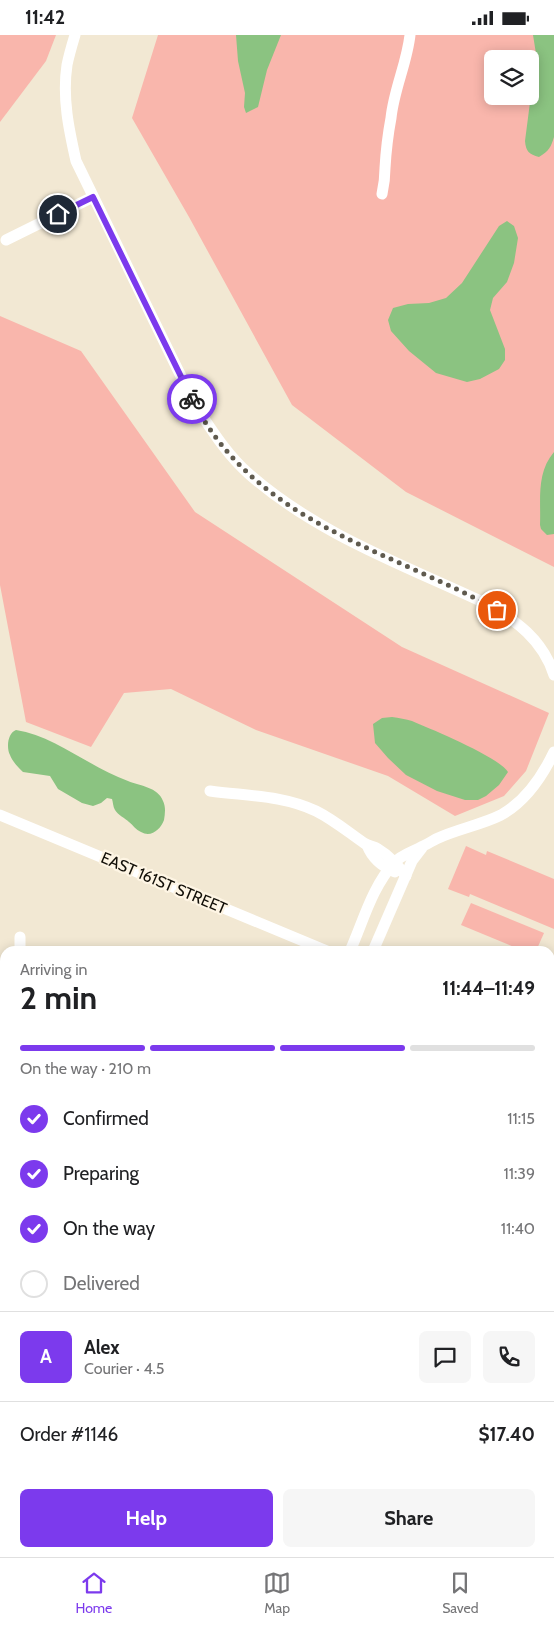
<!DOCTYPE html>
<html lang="en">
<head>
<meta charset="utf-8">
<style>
  :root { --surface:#fff; --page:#f6f6f6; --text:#202124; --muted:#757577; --line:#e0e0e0; --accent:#7c3aed }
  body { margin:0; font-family:Cabin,sans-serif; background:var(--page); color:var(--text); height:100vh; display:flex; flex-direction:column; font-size:19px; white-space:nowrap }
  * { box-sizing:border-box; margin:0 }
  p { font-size:16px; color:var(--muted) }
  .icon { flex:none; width:28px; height:28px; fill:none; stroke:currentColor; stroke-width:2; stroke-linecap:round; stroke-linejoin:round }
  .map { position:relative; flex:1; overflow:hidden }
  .sheet { position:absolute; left:0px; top:911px; width:555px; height:611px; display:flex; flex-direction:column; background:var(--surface); border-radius:15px 15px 0 0; box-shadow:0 2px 12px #0003 }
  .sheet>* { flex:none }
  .tools { position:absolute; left:484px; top:15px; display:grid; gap:10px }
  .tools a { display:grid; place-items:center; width:55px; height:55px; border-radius:8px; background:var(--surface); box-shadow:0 2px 12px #0003; font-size:25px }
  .pin { position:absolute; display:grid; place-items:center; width:42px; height:42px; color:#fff; margin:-21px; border:2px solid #fff; border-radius:50%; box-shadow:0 1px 5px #0007 }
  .courier { position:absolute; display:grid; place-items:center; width:50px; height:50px; margin:-25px; border:4px solid #7c3aed; border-radius:50%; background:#fff; color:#222; box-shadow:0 1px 6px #0007 }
  .headline em { font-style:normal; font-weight:800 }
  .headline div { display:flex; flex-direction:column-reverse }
  .headline { display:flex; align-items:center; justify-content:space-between; height:85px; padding:0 20px }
  h1 { font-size:32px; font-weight:800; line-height:38px }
  .bar { display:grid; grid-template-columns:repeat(4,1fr); gap:8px 5px; align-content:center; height:60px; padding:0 20px }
  .bar i { height:6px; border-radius:4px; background:var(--line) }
  .bar .current { background:var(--accent) }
  .bar p { grid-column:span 4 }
  .line { display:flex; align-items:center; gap:12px; padding:0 20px; border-top:1px solid var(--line) }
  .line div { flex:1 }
  .round { display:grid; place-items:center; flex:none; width:52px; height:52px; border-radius:8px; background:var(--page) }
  ol { padding:0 20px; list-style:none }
  li { display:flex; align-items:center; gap:15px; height:55px }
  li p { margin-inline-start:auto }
  li .icon { padding:5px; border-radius:50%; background:var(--accent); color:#fff; stroke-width:4 }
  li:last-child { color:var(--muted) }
  li i { width:28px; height:28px; border:2px solid var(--line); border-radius:50% }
  .cta { display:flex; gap:10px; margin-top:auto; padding:10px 20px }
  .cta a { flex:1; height:58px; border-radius:8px; background:var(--accent); color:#fff; font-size:20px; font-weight:800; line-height:58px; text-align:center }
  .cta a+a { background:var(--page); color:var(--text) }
  .status { display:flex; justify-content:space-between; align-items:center; height:35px; padding:0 25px; background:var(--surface); direction:ltr }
  .status svg { height:14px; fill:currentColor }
  .menu { display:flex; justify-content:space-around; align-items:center; height:70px; border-top:1px solid var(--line); background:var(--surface); font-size:14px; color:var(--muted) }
  .menu a { display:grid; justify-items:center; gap:2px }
  .menu .current { color:var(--accent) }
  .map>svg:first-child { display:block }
  .built { fill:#e9dbbf }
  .green { fill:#f9b6ac; fill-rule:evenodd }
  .water { fill:#8bc381 }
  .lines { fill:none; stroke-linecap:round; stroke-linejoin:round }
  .minor { stroke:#fff; stroke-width:11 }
  .done { stroke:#605b4f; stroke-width:5; stroke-dasharray:0 9 }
  .route { stroke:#7c3aed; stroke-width:6 }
  .labels { text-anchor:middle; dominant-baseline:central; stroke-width:4.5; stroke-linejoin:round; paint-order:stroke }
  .street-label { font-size:16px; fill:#120f08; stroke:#fef5e4 }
</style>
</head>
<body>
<div class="status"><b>11:42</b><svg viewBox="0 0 49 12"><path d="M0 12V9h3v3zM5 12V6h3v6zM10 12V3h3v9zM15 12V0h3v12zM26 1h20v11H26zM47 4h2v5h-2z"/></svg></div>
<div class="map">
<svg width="554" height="1522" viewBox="0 0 554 1522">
  <rect width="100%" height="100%" fill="#f2e8d3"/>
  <path class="built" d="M 550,1229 L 554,1230 L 554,1522 L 263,1522 L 265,1518 L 550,1518 Z"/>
  <g class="green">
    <path d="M 0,0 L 56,0 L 46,26 L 0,87 Z"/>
    <path d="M 158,0 L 554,0 L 554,532 L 406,457 L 292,370 L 189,182 L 132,83 ZM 492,24 L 530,24 L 530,61 L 492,61 Z"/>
    <path d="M 0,281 L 81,316 L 195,477 L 402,612 L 549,678 L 526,736 L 504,761 L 455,781 L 388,741 L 256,695 L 171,654 L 124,658 L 91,712 L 26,687 L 0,550 Z"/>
    <path d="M 466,811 L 486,820 L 487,816 L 554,844 L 554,894 L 470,859 L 469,862 L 448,854 Z"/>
    <path d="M 471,868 L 544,898 L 536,916 L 524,916 L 461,890 Z"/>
    <path d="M 409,1518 L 467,1518 L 465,1522 L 409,1522 Z"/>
  </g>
  <g class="water">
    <path d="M 236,0 L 281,0 L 267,35 L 258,72 L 246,78 L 244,72 L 245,58 L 238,26 Z"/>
    <path d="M 533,0 L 554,0 L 554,102 C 551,112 549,116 539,122 C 529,119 526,117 525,106 L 533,44 L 538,31 Z"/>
    <path d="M 507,186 L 514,191 L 518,203 L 514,228 L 507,247 L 493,263 L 490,275 L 505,314 L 505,325 L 499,334 L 480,344 L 467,347 L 436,338 L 409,316 L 391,296 L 388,285 L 393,273 L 408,269 L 429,268 L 446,263 L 462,248 L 499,191 Z"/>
    <path d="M 554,417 L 554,499 L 547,500 L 541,494 L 540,490 C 541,465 536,438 554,417 Z"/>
    <path d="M 392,682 C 399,683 406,684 412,686 C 431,694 499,722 508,737 L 499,750 L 486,761 L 478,765 L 465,765 L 437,756 L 406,740 L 388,723 L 375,708 L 373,689 L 382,683 Z"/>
    <path d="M 16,695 C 55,701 91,733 128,746 C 140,751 158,752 163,766 C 166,772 165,779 164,785 C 161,794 151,803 141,797 C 136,795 133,790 129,787 C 125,783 118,780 115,775 C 113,772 113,767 112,764 L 107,763 L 101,768 L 93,771 L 82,768 L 58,754 L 50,741 L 23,737 C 18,732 12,726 10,720 C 6,712 8,698 16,695 Z"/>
  </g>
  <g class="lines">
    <g class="minor">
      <path d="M 75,0 C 72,10 69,20 67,30 C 62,63 69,95 76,126 L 195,370 C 211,394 227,420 249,439 C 317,499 404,530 485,568 C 516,585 543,605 554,640"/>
      <path d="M 382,159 C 384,150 385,142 385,133 C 386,116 388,99 391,83 C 394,54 407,28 410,0"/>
      <path d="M 6,205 L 93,162"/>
      <path d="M 210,756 C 246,761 283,760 316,776 C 334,785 348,797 364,808 C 368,811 374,811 378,814 C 390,821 398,831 406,841"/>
      <path d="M 0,780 L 327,916"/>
      <path d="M 367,810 C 372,823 383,832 395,837"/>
      <path d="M 20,902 L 20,916"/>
      <path d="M 350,916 C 363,887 372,852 394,828 C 402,819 413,817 423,811 C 428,809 432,806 436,804 C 457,794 481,790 501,780 C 526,766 542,742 554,717"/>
      <path d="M 373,916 L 412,826 L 422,813"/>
      <path d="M 0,979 L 5,967"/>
      <path d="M 550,1009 L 554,1010"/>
      <path d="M 0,1135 L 5,1137"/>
      <path d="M 550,1183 L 554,1184"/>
      <path d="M 92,1522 L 92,1518"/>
    </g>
  </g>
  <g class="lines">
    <path class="done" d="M 192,364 C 255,488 386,513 497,575"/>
    <path class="route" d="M 58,179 L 93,162 L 192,364"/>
  </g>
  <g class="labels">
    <g class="street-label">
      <text transform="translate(164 848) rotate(23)">EAST 161ST STREET</text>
    </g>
  </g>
</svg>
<div class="tools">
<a><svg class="icon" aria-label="layers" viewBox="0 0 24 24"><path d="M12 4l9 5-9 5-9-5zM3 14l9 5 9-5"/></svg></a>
</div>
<div class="pin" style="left:497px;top:575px;background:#ea580c"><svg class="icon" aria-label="bag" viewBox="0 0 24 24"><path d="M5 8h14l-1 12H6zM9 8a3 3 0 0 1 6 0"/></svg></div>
<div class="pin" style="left:58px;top:179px;background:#1f2937"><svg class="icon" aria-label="home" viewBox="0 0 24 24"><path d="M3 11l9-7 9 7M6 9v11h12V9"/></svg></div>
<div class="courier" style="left:192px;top:364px"><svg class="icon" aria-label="bike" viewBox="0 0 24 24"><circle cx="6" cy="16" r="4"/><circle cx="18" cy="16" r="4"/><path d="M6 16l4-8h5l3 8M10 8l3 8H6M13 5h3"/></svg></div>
<section class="sheet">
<div class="headline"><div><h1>2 min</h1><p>Arriving in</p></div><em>11:44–11:49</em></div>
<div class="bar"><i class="current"></i><i class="current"></i><i class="current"></i><i></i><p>On the way · 210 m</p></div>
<ol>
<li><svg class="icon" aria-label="check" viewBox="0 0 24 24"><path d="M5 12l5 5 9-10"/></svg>Confirmed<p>11:15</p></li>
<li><svg class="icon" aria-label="check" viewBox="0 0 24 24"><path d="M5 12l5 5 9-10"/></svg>Preparing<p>11:39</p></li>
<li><svg class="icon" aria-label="check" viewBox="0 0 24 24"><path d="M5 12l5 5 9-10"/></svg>On the way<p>11:40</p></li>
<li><i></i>Delivered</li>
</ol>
<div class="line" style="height:90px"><b class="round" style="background:var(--accent);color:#fff">A</b><div><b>Alex</b><p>Courier · 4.5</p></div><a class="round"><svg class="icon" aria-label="chat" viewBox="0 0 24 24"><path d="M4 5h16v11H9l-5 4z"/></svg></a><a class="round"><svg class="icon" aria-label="phone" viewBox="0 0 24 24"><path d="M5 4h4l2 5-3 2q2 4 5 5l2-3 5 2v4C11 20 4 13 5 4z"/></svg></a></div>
<div class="line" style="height:65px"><div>Order #1146</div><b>$17.40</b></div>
<div class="cta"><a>Help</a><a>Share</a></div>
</section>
</div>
<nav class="menu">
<a class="current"><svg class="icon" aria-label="home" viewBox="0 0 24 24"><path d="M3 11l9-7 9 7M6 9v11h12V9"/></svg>Home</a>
<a><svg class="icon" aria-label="map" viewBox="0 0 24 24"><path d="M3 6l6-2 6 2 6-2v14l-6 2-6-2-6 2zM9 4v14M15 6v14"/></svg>Map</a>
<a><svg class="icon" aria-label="saved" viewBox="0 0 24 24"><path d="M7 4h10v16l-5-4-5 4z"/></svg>Saved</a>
</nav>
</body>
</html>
